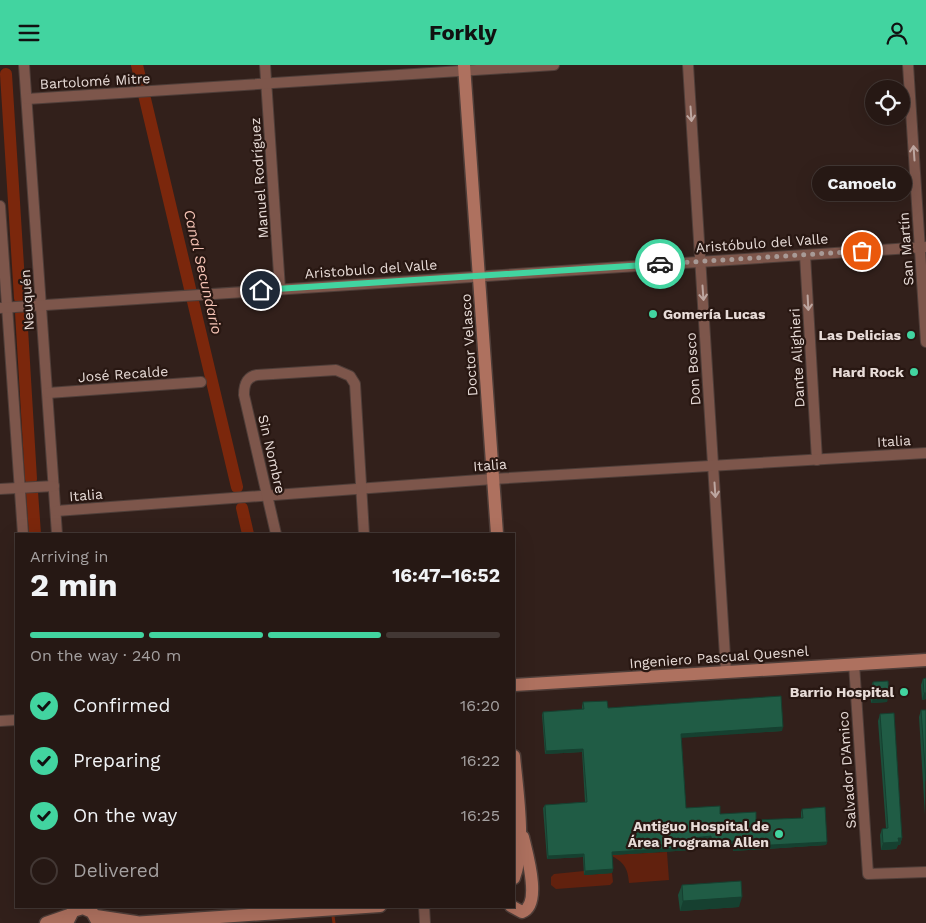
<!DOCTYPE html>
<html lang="en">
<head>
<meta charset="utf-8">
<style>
  :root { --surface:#261814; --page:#2e211d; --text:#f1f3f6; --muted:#a4a0a0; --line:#423734; --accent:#42d4a0 }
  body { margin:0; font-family:"Work Sans",sans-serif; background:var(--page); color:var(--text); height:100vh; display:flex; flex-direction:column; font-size:19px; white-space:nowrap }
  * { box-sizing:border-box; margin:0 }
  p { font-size:16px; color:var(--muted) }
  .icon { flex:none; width:28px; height:28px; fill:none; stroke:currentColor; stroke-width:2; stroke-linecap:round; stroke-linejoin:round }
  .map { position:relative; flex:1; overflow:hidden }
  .panel { position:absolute; left:15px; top:468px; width:500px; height:375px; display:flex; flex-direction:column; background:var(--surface); border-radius:0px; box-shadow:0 5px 20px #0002,0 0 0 1px var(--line) }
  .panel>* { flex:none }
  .tools { position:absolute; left:865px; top:15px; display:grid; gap:10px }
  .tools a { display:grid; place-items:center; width:45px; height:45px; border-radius:50%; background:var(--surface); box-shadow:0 5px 20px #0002,0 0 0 1px var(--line); font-size:25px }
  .pin { position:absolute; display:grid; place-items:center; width:42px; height:42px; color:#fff; margin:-21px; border:2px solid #fff; border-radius:50%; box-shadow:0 1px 5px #0007 }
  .courier { position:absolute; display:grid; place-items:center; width:50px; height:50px; margin:-25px; border:4px solid #42d4a0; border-radius:50%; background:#fff; color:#222; box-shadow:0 1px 6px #0007 }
  .bubble { position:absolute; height:35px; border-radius:18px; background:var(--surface); box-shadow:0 5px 20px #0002,0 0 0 1px var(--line); font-size:16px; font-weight:700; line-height:35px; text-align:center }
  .head em { font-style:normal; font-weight:700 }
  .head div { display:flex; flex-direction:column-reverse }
  .head { display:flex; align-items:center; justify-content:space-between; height:85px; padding:0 15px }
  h1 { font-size:32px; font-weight:700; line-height:38px }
  .bar { display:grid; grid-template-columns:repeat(4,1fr); gap:8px 5px; align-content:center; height:60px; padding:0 15px }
  .bar i { height:6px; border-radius:4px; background:var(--line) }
  .bar .current { background:var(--accent) }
  .bar p { grid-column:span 4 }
  ol { padding:0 15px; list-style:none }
  li { display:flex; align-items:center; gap:15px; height:55px }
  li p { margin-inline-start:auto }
  li .icon { padding:5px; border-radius:50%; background:var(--accent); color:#111; stroke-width:4 }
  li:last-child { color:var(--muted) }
  li i { width:28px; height:28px; border:2px solid var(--line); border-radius:50% }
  header { display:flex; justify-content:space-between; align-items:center; height:65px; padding:0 15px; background:var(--accent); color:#111; font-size:22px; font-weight:700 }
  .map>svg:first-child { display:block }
  .green { fill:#61210e }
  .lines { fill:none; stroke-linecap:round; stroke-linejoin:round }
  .stream { stroke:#7b270c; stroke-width:3 }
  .canal { stroke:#7b270c; stroke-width:12 }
  .street-casing { stroke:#4f3e39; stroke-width:12 }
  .secondary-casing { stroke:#4f3e39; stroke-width:15 }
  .street { stroke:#7d564b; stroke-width:10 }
  .secondary { stroke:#ae715f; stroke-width:12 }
  .wall { fill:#1c4f3b }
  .shaded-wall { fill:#164030 }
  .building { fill:#205c45; stroke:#164030 }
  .oneway { stroke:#bda6a0 }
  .done { stroke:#a89a96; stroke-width:5; stroke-dasharray:0 9 }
  .route { stroke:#42d4a0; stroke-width:6 }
  .poi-dot { fill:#42d4a0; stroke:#281712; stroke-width:2 }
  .labels { text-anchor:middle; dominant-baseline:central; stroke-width:4.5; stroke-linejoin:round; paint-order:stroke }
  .street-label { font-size:14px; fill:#e8dcd8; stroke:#281712 }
  .poi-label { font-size:14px; font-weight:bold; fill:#e8dcd8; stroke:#281712; text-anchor:end }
  .water-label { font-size:15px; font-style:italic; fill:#f4c2b4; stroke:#281712 }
</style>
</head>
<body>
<header><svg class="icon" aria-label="menu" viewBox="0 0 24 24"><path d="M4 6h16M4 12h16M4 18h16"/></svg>Forkly<svg class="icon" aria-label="person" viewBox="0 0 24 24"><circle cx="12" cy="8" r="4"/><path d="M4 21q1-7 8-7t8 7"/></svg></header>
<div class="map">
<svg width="926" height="858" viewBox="0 0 926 858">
  <rect width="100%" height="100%" fill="#32201b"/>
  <g class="green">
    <path d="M 667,787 L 669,815 L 629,818 C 628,803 624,797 610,790 Z"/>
    <path d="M 584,806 L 585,810 L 612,808 L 613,817 L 610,820 L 556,824 L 551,820 L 551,812 L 554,809 Z"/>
  </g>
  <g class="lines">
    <path class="stream" d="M 333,851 L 334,858"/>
    <g class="canal">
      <path d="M 137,0 L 237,422"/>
      <path d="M 6,9 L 20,233"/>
      <path d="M 21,247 L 31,414"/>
      <path d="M 32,427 L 35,469"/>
      <path d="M 242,443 L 248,469"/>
    </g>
    <g class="street-casing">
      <g id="street">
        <path d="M 24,0 L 57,469"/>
        <path d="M 265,0 L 280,224"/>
        <path d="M 688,0 L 726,607"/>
        <path d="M 908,0 L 926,277"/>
        <path d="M 27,34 L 554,0"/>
        <path d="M 0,141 L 23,469"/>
        <path d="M 805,190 L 817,395"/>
        <path d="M 0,243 L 926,182"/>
        <path d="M 48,328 L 201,317"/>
        <path d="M 0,424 L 54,421"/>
        <path d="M 56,446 L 493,414 L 926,388"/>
        <path d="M 276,469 L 244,330 C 244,320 246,312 257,310 L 336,305 L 350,311 L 355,319 L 364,469"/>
        <path d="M 854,599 L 868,809 L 926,807"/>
        <path d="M 0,656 L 16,655"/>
        <path d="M 424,841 L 425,858"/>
      </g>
    </g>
    <g class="secondary-casing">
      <g id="secondary">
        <path d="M 464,0 L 497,469"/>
        <path d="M 514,620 L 926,595"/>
        <path d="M 514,691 C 517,725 526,780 514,813"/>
        <path d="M 511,841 L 522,847 C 542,840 527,789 523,772"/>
        <path d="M 96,851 L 136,857"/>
        <path d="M 46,858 L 69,850"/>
        <path d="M 67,858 L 73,846 L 83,843 L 92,847 L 98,858"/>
        <path d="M 132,858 L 380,841"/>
      </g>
    </g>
    <use href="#street" class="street"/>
    <use href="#secondary" class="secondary"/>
  </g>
  <g class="wall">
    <path d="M 926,613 L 926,634 L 922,635 L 921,620 L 923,614 Z"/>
    <path d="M 873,617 L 887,637 L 871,638 L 870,624 Z"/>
    <path d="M 583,637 L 608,643 L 782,666 L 681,672 L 686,743 L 756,755 L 801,753 L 801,747 L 802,744 L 827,777 L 826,780 L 733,786 L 733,779 L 710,781 L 710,775 L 693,776 L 693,782 L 692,785 L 612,790 L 613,804 L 612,808 L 584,810 L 583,792 L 547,794 L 543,743 L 545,740 L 585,737 L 582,687 L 545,689 L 542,650 L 543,647 L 582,644 L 582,641 Z"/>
    <path d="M 921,645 L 926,645 L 925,750 L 919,652 Z"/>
    <path d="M 880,649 L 902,773 L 900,780 L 898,780 L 896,784 L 881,785 L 880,770 L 882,764 L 886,763 L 878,656 Z"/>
    <path d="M 682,820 L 739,842 L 680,846 L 678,830 Z"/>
  </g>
  <g class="shaded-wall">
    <path d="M 924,628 L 926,628 L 926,634 L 922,635 Z"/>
    <path d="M 889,631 L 887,637 L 871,638 L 874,632 Z"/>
    <path d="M 783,662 L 782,666 L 680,673 L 681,669 Z"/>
    <path d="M 583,684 L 582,687 L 545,689 L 546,686 Z"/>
    <path d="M 711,771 L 710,775 L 691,776 L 692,773 Z"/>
    <path d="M 898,773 L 902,773 L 900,780 L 898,780 L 896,784 L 881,785 L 883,778 Z"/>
    <path d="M 734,776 L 733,779 L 710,781 L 711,778 Z"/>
    <path d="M 827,777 L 826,780 L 733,786 L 734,782 Z"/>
    <path d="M 693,782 L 692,785 L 610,790 L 612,787 Z"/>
    <path d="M 584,789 L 583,792 L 547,794 L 548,791 Z"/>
    <path d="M 613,804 L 612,808 L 584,810 L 585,806 Z"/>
    <path d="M 742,832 L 739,842 L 680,846 L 683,836 Z"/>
  </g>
  <g class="building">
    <path d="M 926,613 L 926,628 L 924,628 L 923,614 Z"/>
    <path d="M 888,616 L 889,631 L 874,632 L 873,617 Z"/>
    <path d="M 781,631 L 783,662 L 681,669 L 686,743 L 720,741 L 720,749 L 756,747 L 756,755 L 803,753 L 802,744 L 825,742 L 827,777 L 734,782 L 734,776 L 711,778 L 711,771 L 692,773 L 693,782 L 612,787 L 613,804 L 585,806 L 584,789 L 548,791 L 545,740 L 587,737 L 583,684 L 546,686 L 543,647 L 584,644 L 583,637 L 607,636 L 608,643 Z"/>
    <path d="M 921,645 L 926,645 L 926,716 Z"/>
    <path d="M 894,648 L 902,773 L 898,773 L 899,777 L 883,778 L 882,764 L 888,763 L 880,649 Z"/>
    <path d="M 741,816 L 742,832 L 683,836 L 682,820 Z"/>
  </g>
  <defs><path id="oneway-shaft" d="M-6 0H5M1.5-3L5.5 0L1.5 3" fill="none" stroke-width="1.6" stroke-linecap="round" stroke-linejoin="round" transform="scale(1.25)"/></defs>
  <g class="oneway">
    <use href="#oneway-shaft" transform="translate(691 49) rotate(86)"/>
    <use href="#oneway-shaft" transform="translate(914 88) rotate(-94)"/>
    <use href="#oneway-shaft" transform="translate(703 228) rotate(86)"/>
    <use href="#oneway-shaft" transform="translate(808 238) rotate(87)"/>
    <use href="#oneway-shaft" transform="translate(715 425) rotate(86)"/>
  </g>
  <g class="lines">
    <path class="done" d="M 660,199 L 862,186"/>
    <path class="route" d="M 261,225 L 660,199"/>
  </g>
  <g class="poi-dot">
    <circle cx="653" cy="249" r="5"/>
    <circle cx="911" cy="270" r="5"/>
    <circle cx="914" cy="307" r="5"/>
    <circle cx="904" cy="627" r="5"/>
    <circle cx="779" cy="769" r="5"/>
  </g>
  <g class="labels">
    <g class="street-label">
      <text transform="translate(95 16) rotate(-3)">Bartolomé Mitre</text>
      <text transform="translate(259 113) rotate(-94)">Manuel Rodríguez</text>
      <text transform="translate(762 178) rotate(-4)">Aristóbulo del Valle</text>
      <text transform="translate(906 184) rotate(-94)">San Martín</text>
      <text transform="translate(371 204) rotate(-4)">Aristobulo del Valle</text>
      <text transform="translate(27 235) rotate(-94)">Neuquén</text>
      <text transform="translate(469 280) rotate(-94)">Doctor Velasco</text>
      <text transform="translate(797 293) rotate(-93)">Dante Alighieri</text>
      <text transform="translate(693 304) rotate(-94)">Don Bosco</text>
      <text transform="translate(123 309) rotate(-4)">José Recalde</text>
      <text transform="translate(894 376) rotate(-3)">Italia</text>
      <text transform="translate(272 389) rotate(77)">Sin Nombre</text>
      <text transform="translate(490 400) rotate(-4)">Italia</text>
      <text transform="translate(86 430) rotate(-4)">Italia</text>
      <text transform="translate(719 592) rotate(-4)">Ingeniero Pascual Quesnel</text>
      <text transform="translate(847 705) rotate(-94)">Salvador D'Amico</text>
    </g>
    <g class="poi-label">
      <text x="663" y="249" text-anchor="start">Gomería Lucas</text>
      <text x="901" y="270">Las Delicias</text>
      <text x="904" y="307">Hard Rock</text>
      <text x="894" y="627">Barrio Hospital</text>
      <text x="769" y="761">Antiguo Hospital de<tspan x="769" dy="16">Área Programa Allen</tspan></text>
    </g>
    <g class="water-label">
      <text transform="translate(203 207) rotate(77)">Canal Secundario</text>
    </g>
  </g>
</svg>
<div class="tools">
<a><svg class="icon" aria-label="locate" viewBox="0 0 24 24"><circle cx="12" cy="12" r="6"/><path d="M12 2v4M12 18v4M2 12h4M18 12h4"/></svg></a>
</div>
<div class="pin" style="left:862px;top:186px;background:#ea580c"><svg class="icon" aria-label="bag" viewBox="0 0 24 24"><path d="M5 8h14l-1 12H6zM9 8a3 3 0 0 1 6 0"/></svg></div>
<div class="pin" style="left:261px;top:225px;background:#1f2937"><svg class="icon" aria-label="home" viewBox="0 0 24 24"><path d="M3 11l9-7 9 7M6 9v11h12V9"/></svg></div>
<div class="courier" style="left:660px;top:199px"><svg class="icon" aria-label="car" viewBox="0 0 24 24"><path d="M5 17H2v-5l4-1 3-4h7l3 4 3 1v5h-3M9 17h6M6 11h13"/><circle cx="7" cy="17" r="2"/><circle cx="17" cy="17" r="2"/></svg></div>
<div class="bubble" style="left:812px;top:101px;width:100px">Camoelo</div>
<section class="panel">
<div class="head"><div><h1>2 min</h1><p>Arriving in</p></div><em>16:47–16:52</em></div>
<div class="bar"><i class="current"></i><i class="current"></i><i class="current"></i><i></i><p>On the way · 240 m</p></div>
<ol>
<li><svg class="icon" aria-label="check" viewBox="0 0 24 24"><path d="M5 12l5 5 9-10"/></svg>Confirmed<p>16:20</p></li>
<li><svg class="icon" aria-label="check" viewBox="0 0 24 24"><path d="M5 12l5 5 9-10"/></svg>Preparing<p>16:22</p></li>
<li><svg class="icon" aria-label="check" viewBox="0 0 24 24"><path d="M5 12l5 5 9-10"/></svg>On the way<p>16:25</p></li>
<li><i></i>Delivered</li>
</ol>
</section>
</div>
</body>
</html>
